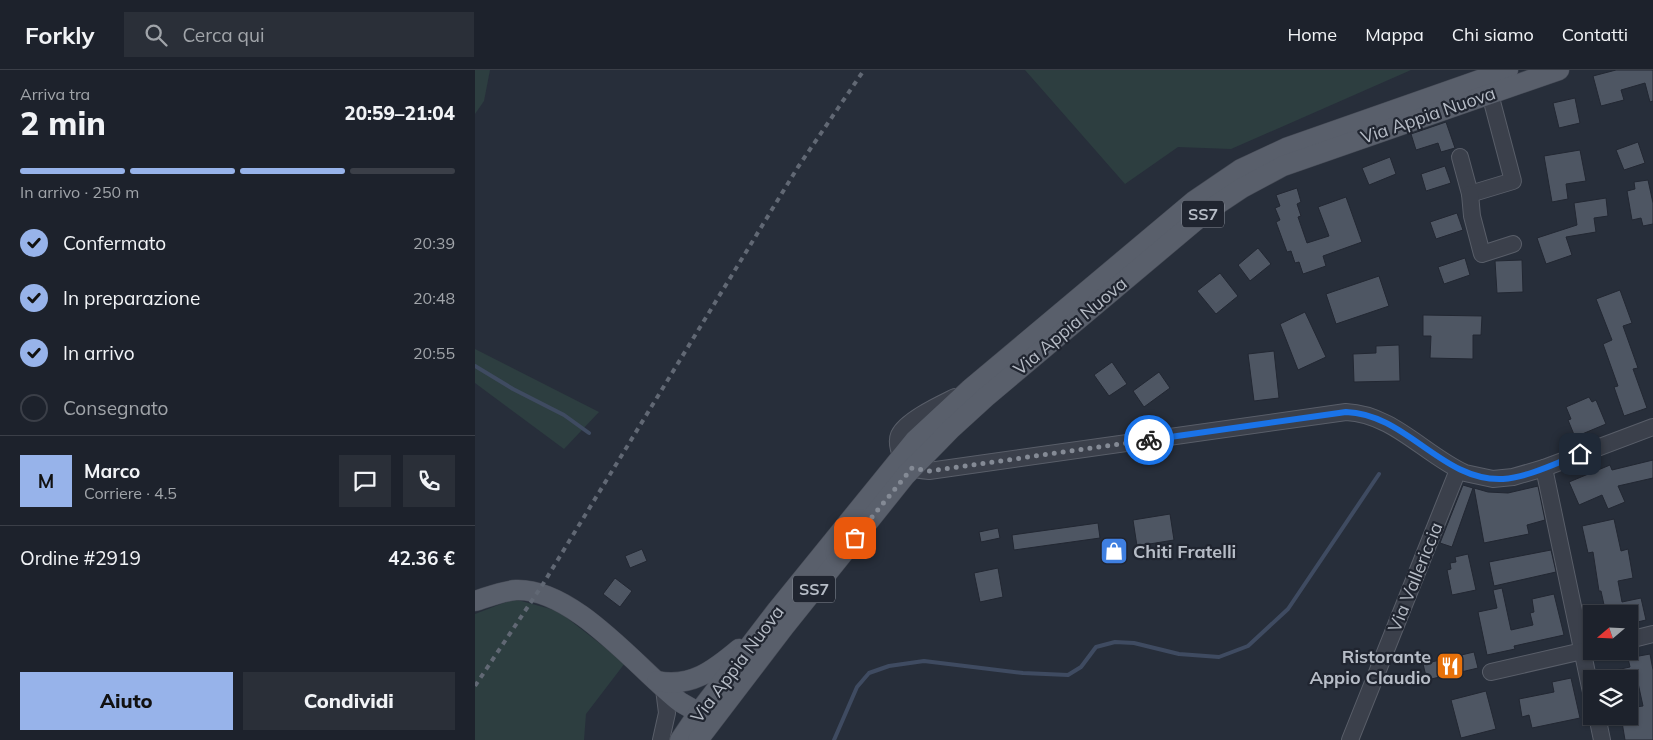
<!DOCTYPE html>
<html lang="it">
<head>
<meta charset="utf-8">
<style>
  :root { --surface:#1d222c; --page:#2a2f38; --text:#f1f3f6; --muted:#a0a4a9; --line:#3b3f48; --accent:#97b3ea }
  body { margin:0; font-family:Mulish,sans-serif; background:var(--page); color:var(--text); height:100vh; display:flex; flex-direction:column; font-size:19px; white-space:nowrap }
  * { box-sizing:border-box; margin:0 }
  p { font-size:16px; color:var(--muted) }
  .icon { flex:none; width:28px; height:28px; fill:none; stroke:currentColor; stroke-width:2; stroke-linecap:round; stroke-linejoin:round }
  .map { position:relative; flex:1; overflow:hidden }
  .panel { display:flex; flex-direction:column; background:var(--surface); width:475px }
  .panel>* { flex:none }
  .needle { width:32px; rotate:251deg }
  .controls { position:absolute; left:1108px; top:535px; display:grid; gap:10px }
  .controls a { display:grid; place-items:center; width:55px; height:55px; border-radius:0px; background:var(--surface); box-shadow:0 1px 4px #0004,0 0 0 1px var(--line); font-size:25px }
  .pin { position:absolute; display:grid; place-items:center; width:42px; height:42px; color:#fff; margin:-21px; border-radius:10px; box-shadow:0 2px 8px #0006 }
  .courier { position:absolute; display:grid; place-items:center; width:50px; height:50px; margin:-25px; border:4px solid #1a73e8; border-radius:50%; background:#fff; color:#222; box-shadow:0 1px 6px #0007 }
  .head em { font-style:normal; font-weight:800 }
  .head div { display:flex; flex-direction:column-reverse }
  .head { display:flex; align-items:center; justify-content:space-between; height:85px; padding:0 20px }
  h1 { font-size:32px; font-weight:800; line-height:38px }
  .bar { display:grid; grid-template-columns:repeat(4,1fr); gap:8px 5px; align-content:center; height:60px; padding:0 20px }
  .bar i { height:6px; border-radius:4px; background:var(--line) }
  .bar .current { background:var(--accent) }
  .bar p { grid-column:span 4 }
  .line { display:flex; align-items:center; gap:12px; padding:0 20px; border-top:1px solid var(--line) }
  .line div { flex:1 }
  .round { display:grid; place-items:center; flex:none; width:52px; height:52px; border-radius:0px; background:var(--page) }
  ol { padding:0 20px; list-style:none }
  li { display:flex; align-items:center; gap:15px; height:55px }
  li p { margin-inline-start:auto }
  li .icon { padding:5px; border-radius:50%; background:var(--accent); color:#111; stroke-width:4 }
  li:last-child { color:var(--muted) }
  li i { width:28px; height:28px; border:2px solid var(--line); border-radius:50% }
  .cta { display:flex; gap:10px; margin-top:auto; padding:10px 20px }
  .cta a { flex:1; height:58px; border-radius:0px; background:var(--accent); color:#111; font-size:20px; font-weight:800; line-height:58px; text-align:center }
  .cta a+a { background:var(--page); color:var(--text) }
  header { display:flex; align-items:center; gap:30px; box-sizing:border-box; height:70px; padding:0 25px; background:var(--surface); border-bottom:1px solid var(--line) }
  header strong { font-size:24px }
  nav { display:flex; gap:28px; margin-inline-start:auto; font-size:18px }
  .search { width:350px; height:45px; background:var(--page); display:flex; align-items:center; gap:12px; box-sizing:border-box; padding:0 18px; border-radius:0px; color:var(--muted); font-size:19px }
  main { display:flex; flex:1; min-height:0 }
  .map>svg:first-child { display:block }
  .green { fill:#2d3e40 }
  .lines { fill:none; stroke-linecap:round; stroke-linejoin:round }
  .stream { stroke:#3f4b61; stroke-width:4 }
  .building { fill:#4e5663; stroke:#222732 }
  .minor-casing { stroke:#595e69; stroke-width:18 }
  .major-casing { stroke:#444954; stroke-width:21 }
  .minor { stroke:#3b404b; stroke-width:16 }
  .major { stroke:#595f6b; stroke-width:20 }
  .rail { stroke:#616874; stroke-width:4; stroke-dasharray:5 5; stroke-linecap:butt }
  .done { stroke:#848a95; stroke-width:5; stroke-dasharray:0 9 }
  .route { stroke:#1a73e8; stroke-width:6 }
  .labels { text-anchor:middle; dominant-baseline:central; stroke-width:4.5; stroke-linejoin:round; paint-order:stroke }
  .shield { fill:#202530; stroke:#898f99; stroke-width:1 }
  .shield-label { font-size:16px; font-weight:bold; fill:#b6bcc6 }
  .street-label { font-size:18px; fill:#b6bcc6; stroke:#202530 }
  .poi-label { font-size:18px; font-weight:bold; fill:#b6bcc6; stroke:#202530; text-anchor:start }
</style>
</head>
<body>
<header>
<strong>Forkly</strong>
<div class="search"><svg class="icon" aria-label="search" viewBox="0 0 24 24"><circle cx="10" cy="10" r="6"/><path d="M15 15l6 6"/></svg>Cerca qui</div>
<nav><a>Home</a><a>Mappa</a><a>Chi siamo</a><a>Contatti</a></nav>
</header>
<main>
<section class="panel">
<div class="head"><div><h1>2 min</h1><p>Arriva tra</p></div><em>20:59–21:04</em></div>
<div class="bar"><i class="current"></i><i class="current"></i><i class="current"></i><i></i><p>In arrivo · 250 m</p></div>
<ol>
<li><svg class="icon" aria-label="check" viewBox="0 0 24 24"><path d="M5 12l5 5 9-10"/></svg>Confermato<p>20:39</p></li>
<li><svg class="icon" aria-label="check" viewBox="0 0 24 24"><path d="M5 12l5 5 9-10"/></svg>In preparazione<p>20:48</p></li>
<li><svg class="icon" aria-label="check" viewBox="0 0 24 24"><path d="M5 12l5 5 9-10"/></svg>In arrivo<p>20:55</p></li>
<li><i></i>Consegnato</li>
</ol>
<div class="line" style="height:90px"><b class="round" style="background:var(--accent);color:#111">M</b><div><b>Marco</b><p>Corriere · 4.5</p></div><a class="round"><svg class="icon" aria-label="chat" viewBox="0 0 24 24"><path d="M4 5h16v11H9l-5 4z"/></svg></a><a class="round"><svg class="icon" aria-label="phone" viewBox="0 0 24 24"><path d="M5 4h4l2 5-3 2q2 4 5 5l2-3 5 2v4C11 20 4 13 5 4z"/></svg></a></div>
<div class="line" style="height:65px"><div>Ordine #2919</div><b>42.36 €</b></div>
<div class="cta"><a>Aiuto</a><a>Condividi</a></div>
</section>
<div class="map">
<svg width="1178" height="670" viewBox="0 0 1178 670">
  <rect width="100%" height="100%" fill="#272e3a"/>
  <g class="green">
    <path d="M 0,0 L 15,0 L 9,31 L 0,44 Z"/>
    <path d="M 550,0 L 936,0 L 756,79 L 703,77 L 650,114 Z"/>
    <path d="M 0,279 L 2,280 L 124,342 L 89,379 L 0,313 Z"/>
    <path d="M 39,529 L 83,541 L 150,593 L 111,644 L 109,670 L 0,670 L 0,544 Z"/>
  </g>
  <g class="lines">
    <g class="stream">
      <path d="M 0,296 L 38,319 L 89,345 L 114,363"/>
      <path d="M 359,670 L 382,617 L 394,603 L 414,596 L 449,591 L 548,603 L 593,605 L 606,597 L 621,577 L 640,572 L 659,573 L 704,584 L 744,587 L 773,576 L 813,539 L 904,404"/>
    </g>
  </g>
  <g class="building">
    <path d="M 1141,0 L 1178,0 L 1178,31 L 1175,32 L 1170,13 L 1146,20 L 1149,30 L 1126,36 L 1118,6 Z"/>
    <path d="M 1100,28 L 1105,53 L 1084,58 L 1078,33 Z"/>
    <path d="M 971,52 L 980,78 L 966,82 L 963,73 L 941,80 L 936,64 Z"/>
    <path d="M 1163,72 L 1170,93 L 1149,100 L 1141,80 Z"/>
    <path d="M 1105,80 L 1111,111 L 1091,114 L 1093,129 L 1077,132 L 1069,86 Z"/>
    <path d="M 915,87 L 921,104 L 894,115 L 887,98 Z"/>
    <path d="M 970,96 L 976,113 L 951,121 L 946,104 Z"/>
    <path d="M 1173,110 L 1178,133 L 1178,154 L 1168,156 L 1166,148 L 1157,150 L 1152,121 L 1160,119 L 1159,112 Z"/>
    <path d="M 822,118 L 826,132 L 822,134 L 826,146 L 823,147 L 832,173 L 854,166 L 843,137 L 871,127 L 887,172 L 848,186 L 851,196 L 828,204 L 824,192 L 820,193 L 816,181 L 812,182 L 801,152 L 805,150 L 800,138 L 805,136 L 801,125 Z"/>
    <path d="M 1131,128 L 1133,146 L 1119,148 L 1121,162 L 1091,167 L 1097,185 L 1071,194 L 1062,168 L 1102,155 L 1099,133 Z"/>
    <path d="M 982,143 L 988,160 L 961,169 L 955,152 Z"/>
    <path d="M 783,178 L 796,194 L 775,211 L 763,195 Z"/>
    <path d="M 990,188 L 995,205 L 969,214 L 963,197 Z"/>
    <path d="M 1047,190 L 1048,222 L 1022,223 L 1020,191 Z"/>
    <path d="M 745,203 L 763,226 L 741,244 L 722,221 Z"/>
    <path d="M 904,206 L 914,236 L 861,254 L 851,224 Z"/>
    <path d="M 1145,220 L 1157,253 L 1148,256 L 1163,298 L 1158,299 L 1172,338 L 1149,346 L 1139,317 L 1143,316 L 1128,274 L 1137,270 L 1121,229 Z"/>
    <path d="M 830,242 L 851,287 L 823,300 L 805,254 Z"/>
    <path d="M 948,245 L 1007,246 L 1006,265 L 998,265 L 998,289 L 955,288 L 956,266 L 948,266 Z"/>
    <path d="M 924,275 L 925,311 L 879,312 L 878,284 L 901,283 L 901,276 Z"/>
    <path d="M 799,281 L 804,328 L 779,331 L 773,284 Z"/>
    <path d="M 637,292 L 652,314 L 634,326 L 619,305 Z"/>
    <path d="M 684,302 L 695,318 L 669,337 L 658,321 Z"/>
    <path d="M 1114,327 L 1117,332 L 1121,330 L 1131,354 L 1100,367 L 1093,350 L 1096,349 L 1091,337 Z"/>
    <path d="M 1178,390 L 1178,408 L 1143,416 L 1150,432 L 1133,439 L 1127,425 L 1104,435 L 1094,412 L 1135,395 L 1137,400 Z"/>
    <path d="M 988,415 L 998,418 L 977,477 L 965,473 Z"/>
    <path d="M 1063,416 L 1070,450 L 1052,455 L 1054,464 L 1009,473 L 999,418 L 1013,422 L 1033,423 Z"/>
    <path d="M 695,444 L 699,470 L 662,476 L 658,450 Z"/>
    <path d="M 1139,449 L 1146,481 L 1153,479 L 1158,508 L 1143,511 L 1147,532 L 1166,528 L 1171,550 L 1154,554 L 1154,544 L 1131,544 L 1126,521 L 1124,521 L 1118,482 L 1113,483 L 1107,456 Z"/>
    <path d="M 623,453 L 625,468 L 539,480 L 537,465 Z"/>
    <path d="M 523,458 L 525,468 L 506,472 L 504,462 Z"/>
    <path d="M 167,479 L 172,491 L 155,498 L 150,486 Z"/>
    <path d="M 1076,480 L 1081,502 L 1019,516 L 1014,492 Z"/>
    <path d="M 993,484 L 1001,520 L 977,525 L 972,500 L 976,499 L 975,493 L 981,492 L 980,487 Z"/>
    <path d="M 523,498 L 528,527 L 505,532 L 499,503 Z"/>
    <path d="M 140,508 L 157,521 L 145,537 L 128,524 Z"/>
    <path d="M 1027,518 L 1036,560 L 1058,555 L 1055,543 L 1059,542 L 1057,529 L 1079,524 L 1089,565 L 1039,576 L 1040,579 L 1012,585 L 1003,542 L 1022,538 L 1018,520 Z"/>
    <path d="M 999,582 L 1003,598 L 952,610 L 948,594 Z"/>
    <path d="M 1175,584 L 1178,600 L 1178,670 L 1150,670 L 1146,646 L 1154,646 L 1154,638 L 1168,636 L 1163,613 L 1154,615 L 1154,609 L 1123,609 L 1122,604 L 1155,597 L 1153,588 Z"/>
    <path d="M 1096,608 L 1105,648 L 1057,658 L 1054,645 L 1047,647 L 1044,629 L 1079,622 L 1077,612 Z"/>
    <path d="M 1011,621 L 1021,659 L 986,668 L 976,630 Z"/>
  </g>
  <g class="lines">
    <g class="minor-casing">
      <g id="minor">
        <path d="M 985,87 L 995,124 L 1038,111 L 1015,24"/>
        <path d="M 995,124 L 997,146 L 1007,184 L 1038,174"/>
        <path d="M 480,327 C 466,334 431,350 424,365 C 421,372 424,381 427,388 C 432,399 443,400 454,401 L 871,342 C 918,344 950,385 990,403 L 1018,409 L 1038,407 L 1069,398 L 1178,357"/>
        <path d="M 1069,398 L 1116,622"/>
        <path d="M 1154,570 L 1178,564"/>
        <path d="M 1016,602 L 1116,579"/>
        <path d="M 1122,646 L 1127,670"/>
        <path d="M 186,670 L 192,643 L 189,619"/>
        <path d="M 875,670 L 983,400"/>
      </g>
    </g>
    <g class="major-casing">
      <g id="major">
        <path d="M 0,531 C 13,527 27,521 41,520 C 99,518 163,599 205,632 L 219,640 L 236,643"/>
        <path d="M 182,611 C 216,618 239,600 264,579"/>
        <path d="M 205,670 L 224,642 L 302,540 L 440,370 L 495,319 L 719,131 L 766,99 L 811,78 L 1033,0"/>
        <path d="M 223,670 L 310,556 L 430,406 L 477,358 L 511,327 L 731,142 L 767,118 L 808,96 L 1084,0"/>
      </g>
    </g>
    <use href="#minor" class="minor"/>
    <use href="#major" class="major"/>
    <path class="rail" d="M 0,616 L 68,514 L 323,97 L 389,0"/>
  </g>
  <g class="lines">
    <path class="done" d="M 380,468 L 437,398 L 454,401 L 674,370"/>
    <path class="route" d="M 674,370 L 871,342 C 932,344 967,412 1028,409 C 1054,407 1081,393 1105,384"/>
  </g>
  <defs>
    <g id="shop-square" transform="scale(1.4375)"><rect x="-9" y="-9" width="18" height="18" rx="4" fill="#3f7fe0" stroke="#202530"/><path d="M-5-2.5h2.3a2.7 3.5 0 0 1 5.4 0H5L5.5 6h-11ZM-1.5-2.5h3a1.5 2.3 0 0 0-3 0Z" fill="#fff"/></g>
    <g id="restaurant-square" transform="scale(1.4375)"><rect x="-9" y="-9" width="18" height="18" rx="4" fill="#e8710a" stroke="#202530"/><path d="M-5-6h1v4h1v-4h1v4h1v-4h1v5L-1.5 .5V6h-2V.5L-5-1ZM5-6V6H3V1.5H1.5Q1.5-4 5-6Z" fill="#fff"/></g>
  </defs>
  <g fill-rule="evenodd">
    <use href="#shop-square" x="639" y="481"/>
    <use href="#restaurant-square" x="975" y="596"/>
  </g>
  <g class="labels">
    <g class="shield">
      <rect x="707" y="130.5" width="42" height="27" rx="4"/>
      <rect x="318" y="505.5" width="42" height="27" rx="4"/>
    </g>
    <g class="shield-label">
      <text x="728" y="144">SS7</text>
      <text x="339" y="519">SS7</text>
    </g>
    <g class="street-label">
      <text transform="translate(953 45) rotate(-19)">Via Appia Nuova</text>
      <text transform="translate(595 256) rotate(-40)">Via Appia Nuova</text>
      <text transform="translate(940 507) rotate(-68)">Via Vallericcia</text>
      <text transform="translate(262 594) rotate(-53)">Via Appia Nuova</text>
    </g>
    <g class="poi-label">
      <text x="658" y="481">Chiti Fratelli</text>
      <text x="956" y="586" text-anchor="end">Ristorante<tspan x="956" dy="21">Appio Claudio</tspan></text>
    </g>
  </g>
</svg>
<div class="controls">
<a><svg class="needle" viewBox="-14 -14 28 28"><path d="M0-13l5 13h-10z" fill="#e53935"/><path d="M0 13l5-13h-10z" fill="#a0a4a9"/></svg></a>
<a><svg class="icon" aria-label="layers" viewBox="0 0 24 24"><path d="M12 4l9 5-9 5-9-5zM3 14l9 5 9-5"/></svg></a>
</div>
<div class="pin" style="left:380px;top:468px;background:#ea580c"><svg class="icon" aria-label="bag" viewBox="0 0 24 24"><path d="M5 8h14l-1 12H6zM9 8a3 3 0 0 1 6 0"/></svg></div>
<div class="pin" style="left:1105px;top:384px;background:#1f2937"><svg class="icon" aria-label="home" viewBox="0 0 24 24"><path d="M3 11l9-7 9 7M6 9v11h12V9"/></svg></div>
<div class="courier" style="left:674px;top:370px"><svg class="icon" aria-label="bike" viewBox="0 0 24 24"><circle cx="6" cy="16" r="4"/><circle cx="18" cy="16" r="4"/><path d="M6 16l4-8h5l3 8M10 8l3 8H6M13 5h3"/></svg></div>
</div>
</main>
</body>
</html>
